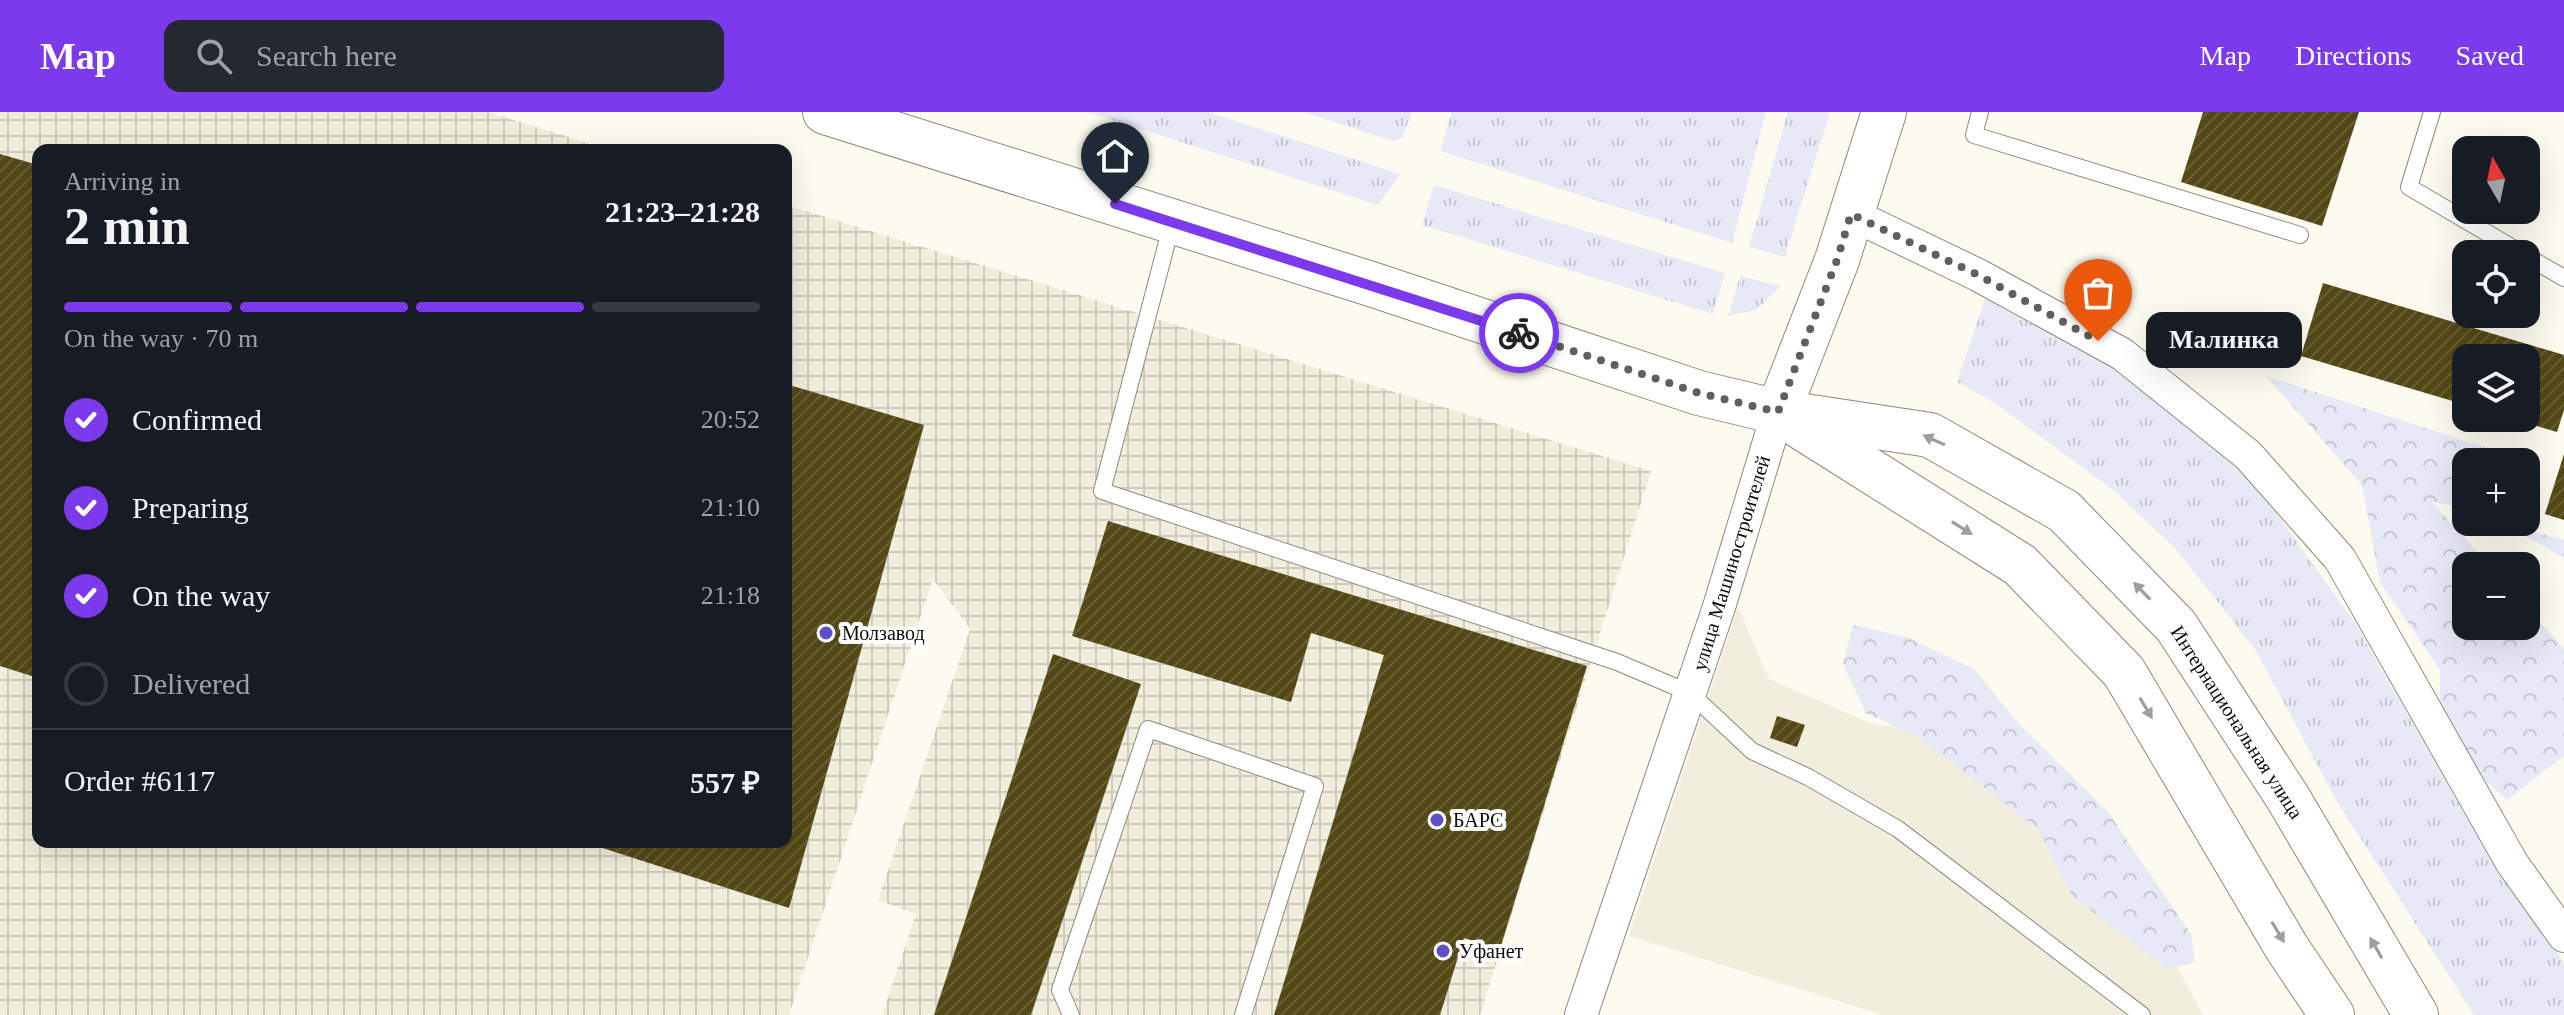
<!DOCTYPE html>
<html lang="en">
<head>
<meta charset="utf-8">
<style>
  :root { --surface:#171b24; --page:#242831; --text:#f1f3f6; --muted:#9ea1a6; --line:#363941; --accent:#7c3aed }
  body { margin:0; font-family:Georgia,serif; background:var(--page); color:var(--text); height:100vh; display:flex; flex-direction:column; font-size:30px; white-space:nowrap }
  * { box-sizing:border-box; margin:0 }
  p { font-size:26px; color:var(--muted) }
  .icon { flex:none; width:44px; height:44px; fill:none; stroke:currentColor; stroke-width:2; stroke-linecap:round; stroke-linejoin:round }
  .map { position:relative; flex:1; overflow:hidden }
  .drawer { position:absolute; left:32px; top:32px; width:760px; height:704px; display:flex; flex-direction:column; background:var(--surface); border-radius:16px; box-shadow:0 8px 32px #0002 }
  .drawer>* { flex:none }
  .needle { width:52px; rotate:351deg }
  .fabs { position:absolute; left:2452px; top:24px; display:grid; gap:16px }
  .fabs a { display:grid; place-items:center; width:88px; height:88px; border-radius:16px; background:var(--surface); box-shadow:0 8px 32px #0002; font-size:40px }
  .pin { position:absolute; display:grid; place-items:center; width:68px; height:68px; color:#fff; margin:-82px -34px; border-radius:50% 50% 50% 0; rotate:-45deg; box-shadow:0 0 8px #0007 }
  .pin .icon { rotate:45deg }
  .courier { position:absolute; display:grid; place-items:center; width:80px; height:80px; margin:-40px; border:6px solid #7c3aed; border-radius:50%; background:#fff; color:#222; box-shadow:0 2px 10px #0007 }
  .bubble { position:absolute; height:56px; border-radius:16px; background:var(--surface); box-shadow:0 8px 32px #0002; font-size:26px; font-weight:800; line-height:56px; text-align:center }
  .headline em { font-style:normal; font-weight:800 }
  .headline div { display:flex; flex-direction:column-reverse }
  .headline { display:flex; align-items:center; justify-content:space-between; height:136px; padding:0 32px }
  h1 { font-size:52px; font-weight:800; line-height:60px }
  .bar { display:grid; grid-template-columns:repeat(4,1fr); gap:12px 8px; align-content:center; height:96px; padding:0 32px }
  .bar i { height:10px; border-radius:6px; background:var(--line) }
  .bar .current { background:var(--accent) }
  .bar p { grid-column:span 4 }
  .line { display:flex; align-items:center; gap:20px; padding:0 32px; border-top:2px solid var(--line) }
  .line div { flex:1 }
  ol { padding:0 32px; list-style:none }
  li { display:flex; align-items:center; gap:24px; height:88px }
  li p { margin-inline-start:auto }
  li .icon { padding:8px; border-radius:50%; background:var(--accent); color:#fff; stroke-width:4 }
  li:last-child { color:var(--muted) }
  li i { width:44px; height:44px; border:4px solid var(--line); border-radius:50% }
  header { display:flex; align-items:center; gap:48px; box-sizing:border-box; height:112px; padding:0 40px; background:var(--accent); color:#fff }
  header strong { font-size:38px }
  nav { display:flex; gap:44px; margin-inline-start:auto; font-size:28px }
  .search { width:560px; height:72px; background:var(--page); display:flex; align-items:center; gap:20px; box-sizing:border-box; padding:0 28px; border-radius:16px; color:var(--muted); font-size:30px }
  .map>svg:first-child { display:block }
  .built { fill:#f2eedd }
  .industrial { fill:url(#industrial-grid) }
  .grass { fill:url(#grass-tufts) }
  .forest { fill:url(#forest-crowns) }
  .building { fill:url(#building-hatch) }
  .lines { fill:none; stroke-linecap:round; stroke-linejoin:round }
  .service-casing { stroke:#8b897f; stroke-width:18 }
  .minor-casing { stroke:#8b897f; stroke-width:34 }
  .secondary-casing { stroke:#8b897f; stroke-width:46 }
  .service { stroke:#fff; stroke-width:16 }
  .minor { stroke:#fff; stroke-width:32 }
  .secondary { stroke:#fff; stroke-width:44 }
  .oneway { fill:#9e9d9c }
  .done { stroke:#605f59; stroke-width:8; stroke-dasharray:0 14.4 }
  .route { stroke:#7c3aed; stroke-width:10 }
  .poi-dot { fill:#614fc7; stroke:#fff; stroke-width:3 }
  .labels { text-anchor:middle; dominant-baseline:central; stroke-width:8; stroke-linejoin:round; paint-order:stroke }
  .street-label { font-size:20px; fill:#0c0b08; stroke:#fff }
  .poi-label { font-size:20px; fill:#0c0b08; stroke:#fff; text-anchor:start }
</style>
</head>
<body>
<header>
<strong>Map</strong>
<div class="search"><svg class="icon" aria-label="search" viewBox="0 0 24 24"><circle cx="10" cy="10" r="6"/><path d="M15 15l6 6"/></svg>Search here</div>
<nav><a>Map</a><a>Directions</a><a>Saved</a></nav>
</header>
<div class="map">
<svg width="2564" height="903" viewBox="0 0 2564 903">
  <defs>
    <pattern id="industrial-grid" width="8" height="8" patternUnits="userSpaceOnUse" patternTransform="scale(2)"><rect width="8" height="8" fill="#f2eedd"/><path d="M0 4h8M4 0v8" fill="none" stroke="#cecbbc"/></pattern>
    <pattern id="grass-tufts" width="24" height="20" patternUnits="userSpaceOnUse" patternTransform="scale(2)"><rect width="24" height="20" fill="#e8e9f7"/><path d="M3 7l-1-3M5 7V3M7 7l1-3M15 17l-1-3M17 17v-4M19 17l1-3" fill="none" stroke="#c6c6d2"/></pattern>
    <pattern id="forest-crowns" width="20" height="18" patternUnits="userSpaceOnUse" patternTransform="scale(2)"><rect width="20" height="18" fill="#e8e9f7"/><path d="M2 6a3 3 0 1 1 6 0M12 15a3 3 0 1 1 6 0" fill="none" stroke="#c6c6d2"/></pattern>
    <pattern id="building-hatch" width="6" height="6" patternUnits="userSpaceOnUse" patternTransform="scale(2)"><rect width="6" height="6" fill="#544916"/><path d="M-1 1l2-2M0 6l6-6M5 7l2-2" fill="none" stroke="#685f36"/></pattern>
  </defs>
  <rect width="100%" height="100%" fill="#fdfaef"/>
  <path class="built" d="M 1738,495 L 1769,567 L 1875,613 L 1918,614 L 2052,717 L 2173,847 L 2203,903 L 1883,903 L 1629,824 Z"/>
  <path class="industrial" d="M 0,0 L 488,0 L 610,38 L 38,38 L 38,730 L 786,730 L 786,93 L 1651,359 L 1480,903 L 882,903 L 916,802 L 878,788 L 970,517 L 933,467 L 789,903 L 0,903 Z"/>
  <g class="grass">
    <path d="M 1087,0 L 1208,0 L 1400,62 L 1378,93 Z"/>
    <path d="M 1303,0 L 1412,0 L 1402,26 L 1393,29 Z"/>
    <path d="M 1452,0 L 1766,0 L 1732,131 L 1440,39 Z"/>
    <path d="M 1788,0 L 1830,0 L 1785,145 L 1749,135 Z"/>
    <path d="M 1434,73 L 1725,161 L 1713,202 L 1422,113 Z"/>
    <path d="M 1740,164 L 1781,174 L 1756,198 L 1728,204 Z"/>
    <path d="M 1985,187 L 1997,189 L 2119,256 L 2222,342 L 2262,381 L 2355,511 L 2471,714 L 2564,851 L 2564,903 L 2474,903 L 2336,688 L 2255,537 L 2175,436 L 2112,377 L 1995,291 L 1957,270 Z"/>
  </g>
  <g class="forest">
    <path d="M 2266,264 L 2493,338 L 2489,350 L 2466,350 L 2466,396 L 2432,390 L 2490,454 L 2466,454 L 2466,514 L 2526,514 L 2526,494 L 2564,537 L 2564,644 L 2507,688 L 2473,658 L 2440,595 L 2440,558 L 2380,470 L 2362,373 Z"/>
    <path d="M 2501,410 L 2564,428 L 2564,446 Z"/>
    <path d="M 1853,513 L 1906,525 L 1974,557 L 2019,612 L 2108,700 L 2191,822 L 2195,850 L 2168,857 L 2072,784 L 2038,717 L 1919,625 L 1866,601 L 1843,552 Z"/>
  </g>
  <g class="building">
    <path d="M 2203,0 L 2359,0 L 2322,114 L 2181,70 Z"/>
    <path d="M 0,42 L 38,53 L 38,566 L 0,554 Z"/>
    <path d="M 2323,171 L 2564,243 L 2564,298 L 2557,320 L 2513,307 L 2526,306 L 2526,246 L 2466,246 L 2466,293 L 2301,244 Z"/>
    <path d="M 786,272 L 924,313 L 789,796 L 587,731 L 786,730 Z"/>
    <path d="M 2564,342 L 2564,408 L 2545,402 Z"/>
    <path d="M 1108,409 L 1587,554 L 1500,837 L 1464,826 L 1440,903 L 1274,903 L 1384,543 L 1311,521 L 1291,590 L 1072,524 Z"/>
    <path d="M 1053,542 L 1141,572 L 1031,903 L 934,903 Z"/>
    <path d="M 1777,604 L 1805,613 L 1797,635 L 1770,626 Z"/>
  </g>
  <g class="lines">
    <g class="service-casing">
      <g id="service">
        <path d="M 1980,0 L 1974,23 L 2300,123"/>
        <path d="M 2432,0 L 2409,75 L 2523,142"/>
        <path d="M 1172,111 L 1102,379 L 1617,550 L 1690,581 L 1752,639 L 1808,665 L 1898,717 L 2142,903"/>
        <path d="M 2526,144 L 2564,166"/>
        <path d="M 1071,903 L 1060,878 L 1148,617 L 1315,674 L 1243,903"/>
      </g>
    </g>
    <g class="minor-casing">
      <g id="minor">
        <path d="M 1851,102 L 1978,163 L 2122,242 L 2248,343 L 2340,447 L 2512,751 L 2564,824"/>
        <path d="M 1581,903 L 1719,495 L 1778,300"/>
      </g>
    </g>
    <g class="secondary-casing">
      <g id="secondary">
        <path d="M 825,0 L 1371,172 L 1699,281 L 1778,300 L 1930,323 L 2064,399 L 2176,514 L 2288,686 L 2416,903"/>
        <path d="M 1778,300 L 1837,148 L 1884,0"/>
        <path d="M 1793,310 L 2020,453 L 2124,560 L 2287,836 L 2332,903"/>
      </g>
    </g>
    <use href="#service" class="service"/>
    <use href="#minor" class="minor"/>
    <use href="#secondary" class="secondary"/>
  </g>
  <defs><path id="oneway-solid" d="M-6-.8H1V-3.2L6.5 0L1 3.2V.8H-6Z" transform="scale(2)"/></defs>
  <g class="oneway">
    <use href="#oneway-solid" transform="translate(1934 328) rotate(-156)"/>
    <use href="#oneway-solid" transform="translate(1962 416) rotate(32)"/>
    <use href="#oneway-solid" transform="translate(2142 479) rotate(-134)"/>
    <use href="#oneway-solid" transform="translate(2146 596) rotate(59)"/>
    <use href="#oneway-solid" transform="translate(2278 820) rotate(59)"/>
    <use href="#oneway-solid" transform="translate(2376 836) rotate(-120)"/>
  </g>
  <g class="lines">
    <path class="done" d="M 1519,221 L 1699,281 L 1778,300 L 1837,148 L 1851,102 L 1978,163 L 2098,229"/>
    <path class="route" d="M 1115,92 L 1519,221"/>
  </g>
  <g class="poi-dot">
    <circle cx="826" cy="521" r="8"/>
    <circle cx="1437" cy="708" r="8"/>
    <circle cx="1443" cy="839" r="8"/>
  </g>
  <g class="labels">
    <g class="street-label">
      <text transform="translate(1731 451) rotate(-73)">улица Машиностроителей</text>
      <text transform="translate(2237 610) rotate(57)">Интернациональная улица</text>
    </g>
    <g class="poi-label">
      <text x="842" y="521">Молзавод</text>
      <text x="1453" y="708">БАРС</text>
      <text x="1459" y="839">Уфанет</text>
    </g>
  </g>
</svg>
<div class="fabs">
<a><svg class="needle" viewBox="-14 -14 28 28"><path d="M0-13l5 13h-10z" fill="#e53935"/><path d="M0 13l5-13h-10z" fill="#9ea1a6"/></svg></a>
<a><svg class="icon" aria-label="locate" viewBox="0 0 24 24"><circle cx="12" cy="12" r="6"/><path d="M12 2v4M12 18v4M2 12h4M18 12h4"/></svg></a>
<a><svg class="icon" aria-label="layers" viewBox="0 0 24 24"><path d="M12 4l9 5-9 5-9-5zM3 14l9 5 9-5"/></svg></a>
<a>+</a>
<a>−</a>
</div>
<div class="pin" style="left:2098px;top:229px;background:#ea580c"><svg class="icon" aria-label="bag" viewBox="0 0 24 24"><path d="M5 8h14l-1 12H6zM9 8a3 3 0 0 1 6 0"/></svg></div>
<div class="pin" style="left:1115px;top:92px;background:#1f2937"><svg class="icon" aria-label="home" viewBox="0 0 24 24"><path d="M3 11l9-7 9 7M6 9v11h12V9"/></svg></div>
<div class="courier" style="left:1519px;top:221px"><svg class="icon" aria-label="bike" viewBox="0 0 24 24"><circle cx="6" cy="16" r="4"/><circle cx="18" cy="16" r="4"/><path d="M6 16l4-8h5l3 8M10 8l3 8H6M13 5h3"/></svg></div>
<div class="bubble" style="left:2146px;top:200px;width:156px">Малинка</div>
<section class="drawer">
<div class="headline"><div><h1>2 min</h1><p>Arriving in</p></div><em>21:23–21:28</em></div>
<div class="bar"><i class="current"></i><i class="current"></i><i class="current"></i><i></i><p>On the way · 70 m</p></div>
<ol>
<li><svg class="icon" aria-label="check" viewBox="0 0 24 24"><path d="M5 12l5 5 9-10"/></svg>Confirmed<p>20:52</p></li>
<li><svg class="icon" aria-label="check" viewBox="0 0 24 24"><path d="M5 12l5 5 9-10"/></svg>Preparing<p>21:10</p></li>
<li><svg class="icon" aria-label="check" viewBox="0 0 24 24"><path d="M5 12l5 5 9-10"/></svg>On the way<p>21:18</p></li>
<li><i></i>Delivered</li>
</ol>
<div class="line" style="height:104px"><div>Order #6117</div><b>557 ₽</b></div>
</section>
</div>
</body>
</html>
